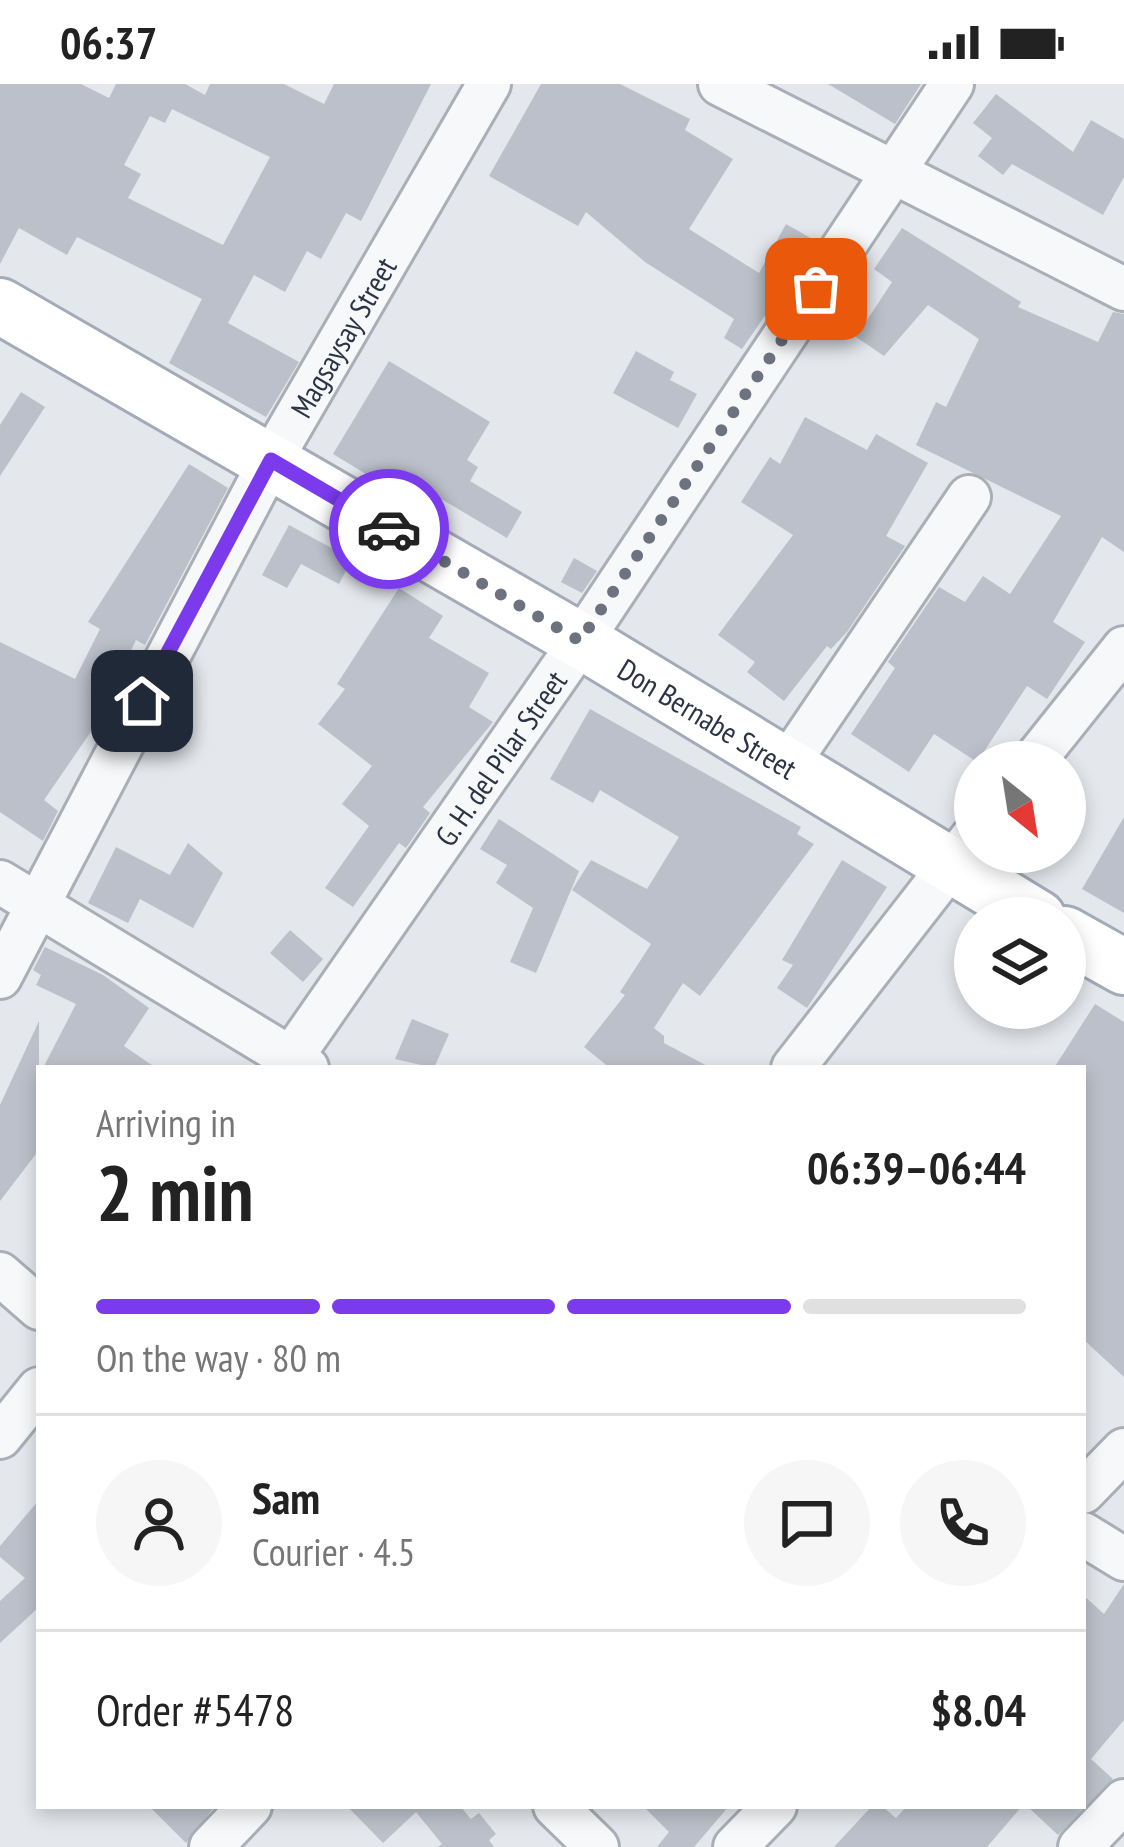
<!DOCTYPE html>
<html lang="en">
<head>
<meta charset="utf-8">
<style>
  :root { --surface:#fff; --page:#f6f6f6; --text:#222; --muted:#767676; --line:#e0e0e0; --accent:#7c3aed }
  body { margin:0; font-family:"PT Sans Narrow",sans-serif; background:var(--page); color:var(--text); height:100vh; display:flex; flex-direction:column; font-size:45px; white-space:nowrap }
  * { box-sizing:border-box; margin:0 }
  p { font-size:39px; color:var(--muted) }
  .icon { flex:none; width:66px; height:66px; fill:none; stroke:currentColor; stroke-width:2; stroke-linecap:round; stroke-linejoin:round }
  .map { position:relative; flex:1; overflow:hidden }
  .drawer { position:absolute; left:36px; top:981px; width:1050px; height:744px; display:flex; flex-direction:column; background:var(--surface); border-radius:0px; box-shadow:0 6px 18px #0003 }
  .drawer>* { flex:none }
  .needle { width:78px; rotate:150deg }
  .controls { position:absolute; left:954px; top:657px; display:grid; gap:24px }
  .controls a { display:grid; place-items:center; width:132px; height:132px; border-radius:50%; background:var(--surface); box-shadow:0 6px 18px #0003; font-size:60px }
  .pin { position:absolute; display:grid; place-items:center; width:102px; height:102px; color:#fff; margin:-51px; border-radius:24px; box-shadow:0 6px 18px #0006 }
  .courier { position:absolute; display:grid; place-items:center; width:120px; height:120px; margin:-60px; border:9px solid #7c3aed; border-radius:50%; background:#fff; color:#222; box-shadow:0 3px 15px #0007 }
  .summary em { font-style:normal; font-weight:700 }
  .summary div { display:flex; flex-direction:column-reverse }
  .summary { display:flex; align-items:center; justify-content:space-between; height:204px; padding:0 60px }
  h1 { font-size:78px; font-weight:700; line-height:90px }
  .bar { display:grid; grid-template-columns:repeat(4,1fr); gap:18px 12px; align-content:center; height:144px; padding:0 60px }
  .bar i { height:15px; border-radius:9px; background:var(--line) }
  .bar .current { background:var(--accent) }
  .bar p { grid-column:span 4 }
  .line { display:flex; align-items:center; gap:30px; padding:0 60px; border-top:3px solid var(--line) }
  .line div { flex:1 }
  .round { display:grid; place-items:center; flex:none; width:126px; height:126px; border-radius:63px; background:var(--page) }
  .status { display:flex; justify-content:space-between; align-items:center; height:84px; padding:0 60px; background:var(--surface); direction:ltr }
  .status svg { height:33px; fill:currentColor }
  .map>svg:first-child { display:block }
  .building { fill:#bbc0ca; fill-rule:evenodd }
  .lines { fill:none; stroke-linecap:round; stroke-linejoin:round }
  .minor-casing { stroke:#a9aeb7; stroke-width:48 }
  .major-casing { stroke:#a3abb8; stroke-width:60 }
  .minor { stroke:#f7f8fa; stroke-width:42 }
  .major { stroke:#fff; stroke-width:54 }
  .done { stroke:#6c737f; stroke-width:12; stroke-dasharray:0 21.6 }
  .route { stroke:#7c3aed; stroke-width:15 }
  .labels { text-anchor:middle; dominant-baseline:central; stroke-width:9; stroke-linejoin:round; paint-order:stroke }
  .street-label { font-size:30px; fill:#2b3445; stroke:#f4f6f9 }
</style>
</head>
<body>
<div class="status"><b>06:37</b><svg viewBox="0 0 49 12"><path d="M0 12V9h3v3zM5 12V6h3v6zM10 12V3h3v9zM15 12V0h3v12zM26 1h20v11H26zM47 4h2v5h-2z"/></svg></div>
<div class="map">
<svg width="1124" height="1763" viewBox="0 0 1124 1763">
  <rect width="100%" height="100%" fill="#e4e7ec"/>
  <g class="building">
    <path d="M 0,0 L 81,0 L 109,14 L 116,0 L 185,0 L 205,11 L 210,0 L 284,0 L 324,20 L 334,0 L 431,0 L 361,137 L 346,129 L 321,175 L 307,167 L 285,208 L 254,191 L 228,239 L 299,278 L 266,333 L 169,279 L 202,215 L 77,153 L 67,171 L 19,144 L 0,180 ZM 172,25 L 270,73 L 223,161 L 128,114 L 141,90 L 124,81 L 150,32 L 165,39 Z"/>
    <path d="M 541,0 L 620,0 L 690,35 L 685,46 L 733,75 L 689,145 L 759,189 L 786,140 L 816,157 L 742,265 L 724,254 L 734,235 L 645,178 L 586,128 L 578,142 L 489,92 Z"/>
    <path d="M 828,0 L 921,0 L 895,40 Z"/>
    <path d="M 996,10 L 1073,68 L 1091,36 L 1124,55 L 1124,93 L 1103,131 L 1012,80 L 1003,91 L 978,72 L 992,54 L 973,39 Z"/>
    <path d="M 902,144 L 1021,218 L 1018,223 L 1098,258 L 1113,228 L 1124,230 L 1124,468 L 1102,453 L 1053,538 L 1085,558 L 1047,615 L 1027,602 L 977,678 L 934,650 L 909,688 L 851,650 L 895,584 L 888,578 L 939,503 L 965,518 L 983,492 L 1010,510 L 1061,432 L 916,361 L 936,318 L 946,323 L 979,255 L 928,221 L 884,272 L 856,253 L 892,198 L 874,185 Z"/>
    <path d="M 636,267 L 674,288 L 670,296 L 697,310 L 678,344 L 613,309 Z"/>
    <path d="M 389,277 L 490,338 L 467,376 L 478,383 L 470,397 L 522,428 L 507,454 L 421,403 L 412,418 L 333,370 Z"/>
    <path d="M 21,308 L 45,323 L 0,392 L 0,341 Z"/>
    <path d="M 805,333 L 867,366 L 876,350 L 928,379 L 886,452 L 905,462 L 847,548 L 831,565 L 827,562 L 784,617 L 747,588 L 755,578 L 718,551 L 793,451 L 741,418 L 770,373 L 780,380 Z"/>
    <path d="M 189,380 L 228,404 L 145,561 L 136,556 L 90,649 L 44,716 L 58,727 L 43,757 L 0,728 L 0,558 L 75,595 L 100,545 L 88,538 Z"/>
    <path d="M 289,441 L 352,475 L 339,500 L 301,480 L 287,504 L 262,491 Z"/>
    <path d="M 574,474 L 597,487 L 582,509 L 561,498 Z"/>
    <path d="M 399,504 L 443,532 L 429,554 L 489,589 L 469,623 L 493,638 L 423,723 L 430,729 L 406,764 L 399,759 L 353,823 L 325,804 L 369,742 L 342,720 L 372,682 L 318,640 L 345,605 L 337,600 Z"/>
    <path d="M 590,625 L 801,743 L 797,750 L 814,760 L 700,912 L 683,899 L 654,944 L 664,952 L 664,959 L 711,984 L 610,984 L 584,963 L 625,911 L 620,908 L 651,860 L 572,806 L 591,776 L 647,805 L 679,753 L 600,706 L 593,719 L 550,695 Z"/>
    <path d="M 1124,733 L 1124,829 L 1082,805 Z"/>
    <path d="M 499,735 L 579,787 L 536,889 L 510,878 L 533,824 L 496,799 L 507,781 L 480,765 Z"/>
    <path d="M 188,759 L 223,789 L 193,844 L 140,815 L 128,839 L 88,819 L 116,763 L 170,791 Z"/>
    <path d="M 842,776 L 887,803 L 807,924 L 777,904 L 793,881 L 782,876 Z"/>
    <path d="M 290,846 L 323,875 L 303,898 L 270,869 Z"/>
    <path d="M 45,863 L 103,891 L 149,924 L 124,962 L 156,984 L 43,984 L 76,920 L 36,901 L 41,891 L 33,886 Z"/>
    <path d="M 1095,920 L 1124,938 L 1124,1293 L 1083,1255 L 1083,984 L 1054,984 Z"/>
    <path d="M 412,935 L 449,950 L 434,984 L 395,975 Z"/>
    <path d="M 39,937 L 39,1066 L 0,1117 L 0,1021 Z"/>
    <path d="M 39,1416 L 39,1523 L 0,1559 L 0,1517 L 25,1494 L 0,1473 L 0,1462 Z"/>
    <path d="M 1124,1500 L 1124,1636 L 1091,1675 L 1113,1695 L 1058,1751 L 1027,1722 L 1083,1722 L 1083,1511 L 1104,1530 Z"/>
    <path d="M 149,1722 L 215,1722 L 186,1759 Z"/>
    <path d="M 347,1722 L 460,1722 L 471,1735 L 479,1729 L 496,1750 L 489,1756 L 494,1763 L 438,1763 L 442,1760 L 416,1728 L 383,1759 Z"/>
    <path d="M 643,1722 L 729,1722 L 694,1763 L 657,1763 L 669,1748 Z"/>
    <path d="M 872,1722 L 882,1722 L 896,1734 L 907,1722 L 1022,1722 L 987,1763 L 834,1763 Z"/>
  </g>
  <g class="lines">
    <g class="minor-casing">
      <g id="minor">
        <path d="M 720,0 L 1124,205"/>
        <path d="M 1033,678 L 1124,564"/>
        <path d="M 785,684 L 969,413"/>
        <path d="M 0,798 L 307,984"/>
        <path id="s1" d="M 0,893 L 271,376 L 489,0"/>
        <path id="s2" d="M 284,984 L 581,557 L 952,0"/>
        <path d="M 793,984 L 975,750"/>
        <path d="M 0,1190 L 39,1224"/>
        <path d="M 0,1353 L 39,1305"/>
        <path d="M 1083,1408 L 1124,1366"/>
        <path d="M 1083,1450 L 1124,1475"/>
        <path d="M 555,1722 L 597,1763"/>
        <path d="M 211,1763 L 250,1722"/>
        <path d="M 735,1763 L 775,1722"/>
        <path d="M 1080,1763 L 1124,1717"/>
      </g>
    </g>
    <g class="major-casing">
      <g id="major">
        <path id="s3" d="M 0,222 L 581,557 L 1038,834"/>
        <path d="M 1065,850 L 1124,883"/>
      </g>
    </g>
    <use href="#minor" class="minor"/>
    <use href="#major" class="major"/>
  </g>
  <g class="lines">
    <path class="done" d="M 389,445 L 580,557 L 816,205"/>
    <path class="route" d="M 142,617 L 271,376 L 389,445"/>
  </g>
  <g class="labels">
    <g class="street-label">
      <text stroke="none"><textPath href="#s1" startOffset="726">Magsaysay Street</textPath></text>
      <text stroke="none"><textPath href="#s3" startOffset="819">Don Bernabe Street</textPath></text>
      <text stroke="none"><textPath href="#s2" startOffset="378">G. H. del Pilar Street</textPath></text>
    </g>
  </g>
</svg>
<div class="controls">
<a><svg class="needle" viewBox="-14 -14 28 28"><path d="M0-13l5 13h-10z" fill="#e53935"/><path d="M0 13l5-13h-10z" fill="#767676"/></svg></a>
<a><svg class="icon" aria-label="layers" viewBox="0 0 24 24"><path d="M12 4l9 5-9 5-9-5zM3 14l9 5 9-5"/></svg></a>
</div>
<div class="pin" style="left:816px;top:205px;background:#ea580c"><svg class="icon" aria-label="bag" viewBox="0 0 24 24"><path d="M5 8h14l-1 12H6zM9 8a3 3 0 0 1 6 0"/></svg></div>
<div class="pin" style="left:142px;top:617px;background:#1f2937"><svg class="icon" aria-label="home" viewBox="0 0 24 24"><path d="M3 11l9-7 9 7M6 9v11h12V9"/></svg></div>
<div class="courier" style="left:389px;top:445px"><svg class="icon" aria-label="car" viewBox="0 0 24 24"><path d="M5 17H2v-5l4-1 3-4h7l3 4 3 1v5h-3M9 17h6M6 11h13"/><circle cx="7" cy="17" r="2"/><circle cx="17" cy="17" r="2"/></svg></div>
<section class="drawer">
<div class="summary"><div><h1>2 min</h1><p>Arriving in</p></div><em>06:39–06:44</em></div>
<div class="bar"><i class="current"></i><i class="current"></i><i class="current"></i><i></i><p>On the way · 80 m</p></div>
<div class="line" style="height:216px"><a class="round"><svg class="icon" aria-label="person" viewBox="0 0 24 24"><circle cx="12" cy="8" r="4"/><path d="M4 21q1-7 8-7t8 7"/></svg></a><div><b>Sam</b><p>Courier · 4.5</p></div><a class="round"><svg class="icon" aria-label="chat" viewBox="0 0 24 24"><path d="M4 5h16v11H9l-5 4z"/></svg></a><a class="round"><svg class="icon" aria-label="phone" viewBox="0 0 24 24"><path d="M5 4h4l2 5-3 2q2 4 5 5l2-3 5 2v4C11 20 4 13 5 4z"/></svg></a></div>
<div class="line" style="height:156px"><div>Order #5478</div><b>$8.04</b></div>
</section>
</div>
</body>
</html>
